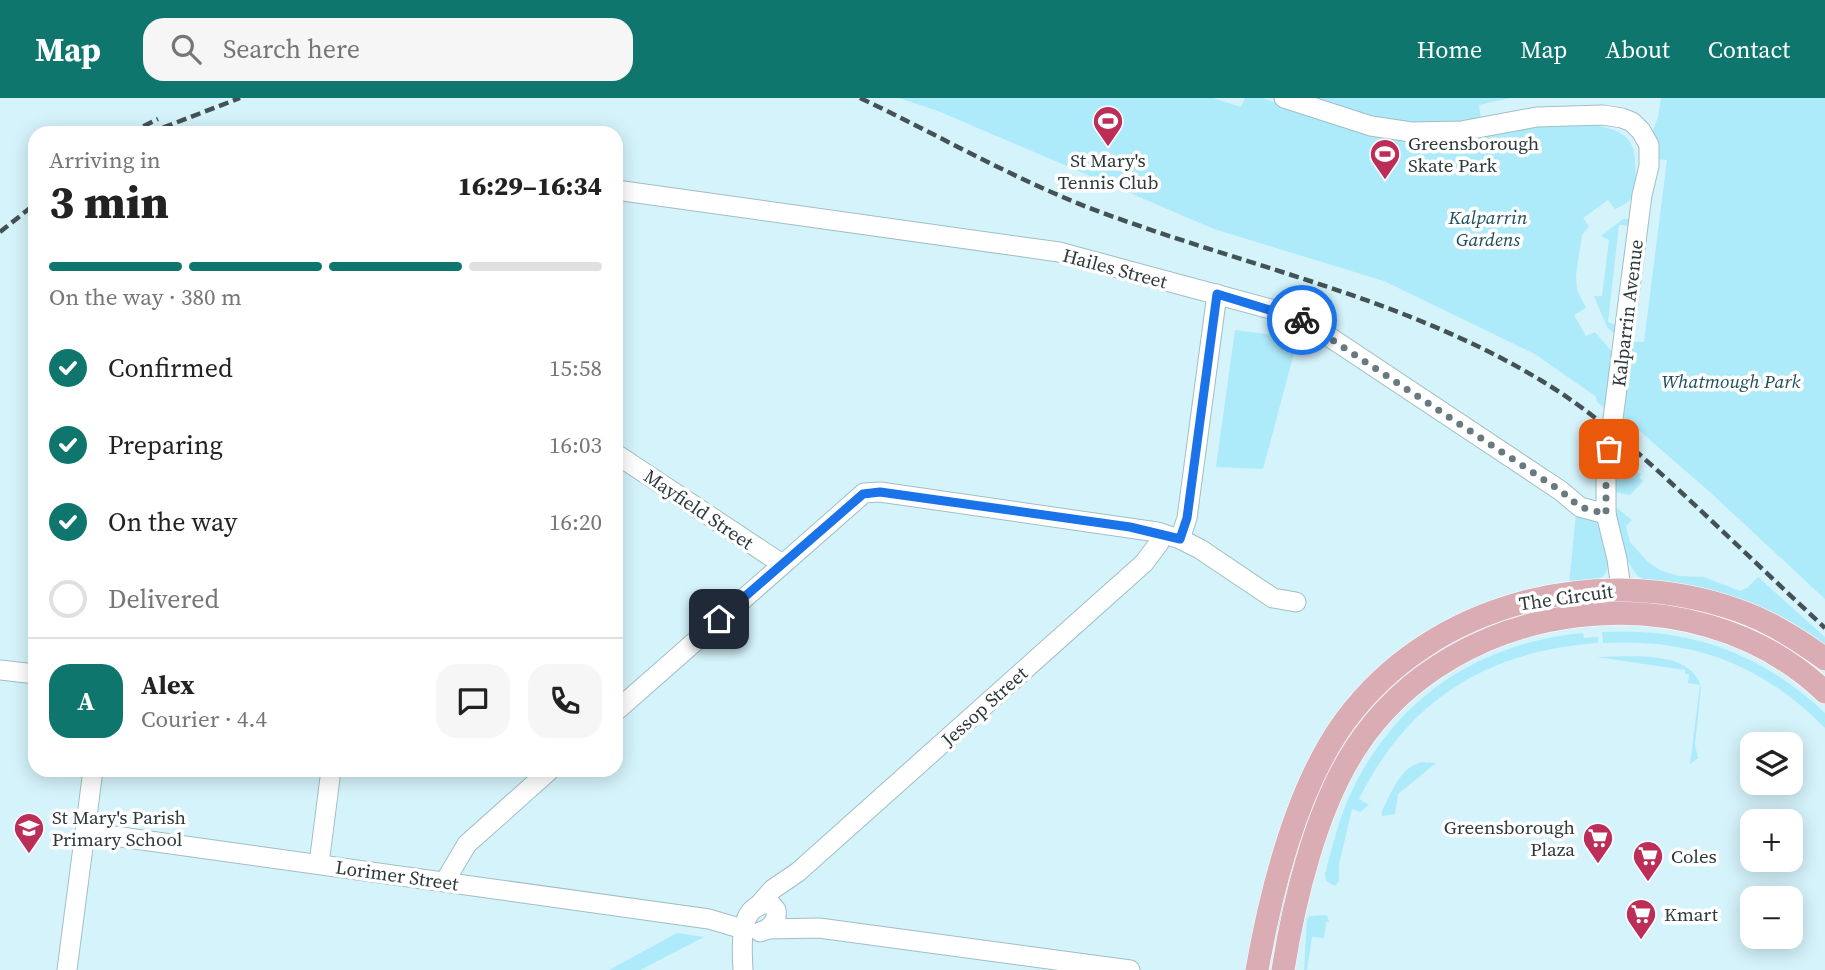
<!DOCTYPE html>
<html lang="en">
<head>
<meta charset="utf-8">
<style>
  :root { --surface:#fff; --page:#f6f6f6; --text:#222; --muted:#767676; --line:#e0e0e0; --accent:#0f766e }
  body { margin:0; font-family:"Source Serif 4",serif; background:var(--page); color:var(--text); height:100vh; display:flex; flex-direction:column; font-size:26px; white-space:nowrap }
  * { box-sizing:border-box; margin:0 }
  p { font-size:23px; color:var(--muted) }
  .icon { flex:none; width:38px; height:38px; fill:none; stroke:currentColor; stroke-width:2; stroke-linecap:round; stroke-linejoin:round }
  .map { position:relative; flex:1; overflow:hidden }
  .drawer { position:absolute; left:28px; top:28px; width:595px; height:651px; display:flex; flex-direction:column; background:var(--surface); border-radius:21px; box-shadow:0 4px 18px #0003 }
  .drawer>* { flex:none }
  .tools { position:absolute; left:1740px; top:634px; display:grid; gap:14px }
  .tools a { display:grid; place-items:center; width:63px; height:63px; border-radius:14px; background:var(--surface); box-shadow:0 4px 18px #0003; font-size:35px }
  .pin { position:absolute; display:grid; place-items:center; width:60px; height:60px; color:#fff; margin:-30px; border-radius:14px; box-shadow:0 4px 10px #0006 }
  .courier { position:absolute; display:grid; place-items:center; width:70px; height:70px; margin:-35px; border:5px solid #1a73e8; border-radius:50%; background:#fff; color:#222; box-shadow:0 2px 9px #0007 }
  .overview em { font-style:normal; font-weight:800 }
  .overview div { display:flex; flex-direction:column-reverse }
  .overview { display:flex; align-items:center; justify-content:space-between; height:119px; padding:0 21px }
  h1 { font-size:46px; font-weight:800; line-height:52px }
  .bar { display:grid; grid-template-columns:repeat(4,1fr); gap:10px 7px; align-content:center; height:84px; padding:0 21px }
  .bar i { height:9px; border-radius:5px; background:var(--line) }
  .bar .current { background:var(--accent) }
  .bar p { grid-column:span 4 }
  .line { display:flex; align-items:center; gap:18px; padding:0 21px; border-top:2px solid var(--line) }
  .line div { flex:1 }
  .round { display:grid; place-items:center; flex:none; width:74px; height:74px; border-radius:21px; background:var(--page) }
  ol { padding:0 21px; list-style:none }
  li { display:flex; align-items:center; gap:21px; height:77px }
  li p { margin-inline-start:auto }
  li .icon { padding:7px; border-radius:50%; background:var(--accent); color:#fff; stroke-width:4 }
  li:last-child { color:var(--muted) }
  li i { width:38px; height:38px; border:4px solid var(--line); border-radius:50% }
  header { display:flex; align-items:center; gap:42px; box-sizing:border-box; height:98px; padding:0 35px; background:var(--accent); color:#fff }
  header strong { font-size:33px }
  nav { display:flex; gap:38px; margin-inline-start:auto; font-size:24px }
  .search { width:490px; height:63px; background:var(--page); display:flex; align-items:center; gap:18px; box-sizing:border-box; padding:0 24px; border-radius:21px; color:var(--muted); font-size:26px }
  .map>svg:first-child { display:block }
  .green { fill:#adeafa }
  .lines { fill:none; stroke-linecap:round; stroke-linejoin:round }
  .minor-casing { stroke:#a1bec5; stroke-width:21 }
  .major-casing { stroke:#fff; stroke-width:24 }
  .minor { stroke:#fff; stroke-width:19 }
  .major { stroke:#daadb5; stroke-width:23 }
  .rail { stroke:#445255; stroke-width:4.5; stroke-dasharray:10 5; stroke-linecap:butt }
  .done { stroke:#687a7f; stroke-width:7; stroke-dasharray:0 12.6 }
  .route { stroke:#1a73e8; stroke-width:9 }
  .labels { text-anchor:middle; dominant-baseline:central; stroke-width:7; stroke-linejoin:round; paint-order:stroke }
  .poi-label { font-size:19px; fill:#2e393c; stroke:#fff; text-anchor:start }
  .park-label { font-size:19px; font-style:italic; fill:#1b4d59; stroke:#fff }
  .street-label { font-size:19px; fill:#2e393c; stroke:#fff }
</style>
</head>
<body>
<header>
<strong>Map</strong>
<div class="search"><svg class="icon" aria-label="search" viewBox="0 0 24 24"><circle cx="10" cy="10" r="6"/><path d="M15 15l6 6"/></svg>Search here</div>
<nav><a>Home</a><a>Map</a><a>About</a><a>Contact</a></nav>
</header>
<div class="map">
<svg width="1825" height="872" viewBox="0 0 1825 872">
  <rect width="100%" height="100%" fill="#d5f3fb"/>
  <g class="green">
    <path d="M 899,0 L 1213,0 L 1241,9 L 1245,0 L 1262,0 L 1348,29 L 1583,25 C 1636,33 1637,43 1635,93 C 1631,104 1625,107 1615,111 L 1608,102 L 1583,120 L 1589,128 L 1582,137 L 1576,177 L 1577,192 L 1586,210 L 1574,217 L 1586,238 L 1595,234 L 1613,255 L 1608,313 L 1598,305 L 1595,298 L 1535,256 L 1384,183 L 1214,131 L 938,13 Z"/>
    <path d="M 1307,0 L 1510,0 L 1479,7 L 1481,22 L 1470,26 L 1398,26 Z"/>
    <path d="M 1661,0 L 1825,0 L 1825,501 L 1711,395 L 1635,329 L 1629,329 L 1623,325 L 1632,244 L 1644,244 L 1667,62 L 1654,61 L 1652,35 L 1658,19 Z"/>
    <path d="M 1623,121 L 1628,121 L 1631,128 L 1619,127 L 1608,224 L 1617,227 L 1615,236 L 1607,229 L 1594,198 L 1602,198 L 1609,142 L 1601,138 Z"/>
    <path d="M 1235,232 L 1274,237 L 1297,244 L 1263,371 L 1216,369 Z"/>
    <path d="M 1619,345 C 1627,351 1630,356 1629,366 L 1641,377 L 1639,379 L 1643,383 L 1630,397 L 1614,394 Z"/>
    <path d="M 1614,408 L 1632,422 L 1626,428 L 1630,444 L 1647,463 L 1660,472 L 1679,478 L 1704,479 L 1740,493 L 1747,490 L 1758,479 L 1825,539 L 1825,549 L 1723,497 L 1689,488 L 1644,482 C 1624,472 1618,429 1614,408 Z"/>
    <path d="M 1576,415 L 1593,422 L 1598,426 C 1603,439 1618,475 1597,482 C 1589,485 1578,485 1569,486 Z"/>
    <path d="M 1572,504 L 1573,511 L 1493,530 L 1476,536 L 1464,542 L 1379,606 L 1286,808 L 1275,838 L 1279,807 L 1311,709 L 1329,666 L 1369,608 L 1423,559 L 1490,524 Z"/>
    <path d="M 1602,534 C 1690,529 1761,555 1825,615 L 1825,630 C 1762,566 1692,540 1603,545 Z"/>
    <path d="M 1583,535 L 1584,540 L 1598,539 L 1598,545 C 1488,553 1409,600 1359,701 L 1369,707 L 1360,714 L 1352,711 L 1339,766 L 1339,783 L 1335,788 L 1326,783 L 1325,776 C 1332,750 1338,724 1349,699 C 1393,602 1477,545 1583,535 Z"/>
    <path d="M 1597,559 C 1628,559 1691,551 1701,589 L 1695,647 L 1698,660 L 1690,666 L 1700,587 L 1688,585 L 1689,576 L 1685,576 L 1685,572 Z"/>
    <path d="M 1422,664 L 1436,665 L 1398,696 L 1395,716 L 1382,718 L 1382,713 C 1392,694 1400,669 1422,664 Z"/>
    <path d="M 1327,817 L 1329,824 L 1326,824 L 1324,840 L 1312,839 L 1307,872 L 1304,872 L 1307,821 L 1310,818 Z"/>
    <path d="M 677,835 L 704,839 L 640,872 L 609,872 Z"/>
  </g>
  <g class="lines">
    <g class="minor-casing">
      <g id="minor">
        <path d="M 1284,0 L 1371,28 L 1411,34 L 1461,33 L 1537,19 L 1603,17 L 1622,20 L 1632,24 L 1641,33 L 1649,47 L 1649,68 L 1642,97 L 1606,375 L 1606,416 L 1617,461 L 1621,491"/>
        <path d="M 616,92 L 1059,154 L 1293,217 L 1316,230 L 1561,393 L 1580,409 L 1606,416"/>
        <path d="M 616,356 L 782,466"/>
        <path d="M 1180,441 L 1187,420 L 1217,196"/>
        <path d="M 0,572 L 35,576"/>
        <path d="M 616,613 L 864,395 L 880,394 L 1157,434 L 1180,441 L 1200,451 L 1273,500 L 1296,504"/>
        <path d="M 85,734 L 709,821 L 746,832"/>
        <path d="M 319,766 L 331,672"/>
        <path d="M 445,783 L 467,746 L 550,672"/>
        <path d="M 757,809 L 773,791 L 798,774 L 1144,465 L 1159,445 L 1161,435"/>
        <path d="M 768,831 L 819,830 L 1130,872"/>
        <path d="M 67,872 L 93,672"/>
        <path d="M 743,872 C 742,850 737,803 771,806 L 776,812 C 778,824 770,831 760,834"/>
      </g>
    </g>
    <g class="major-casing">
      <g id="major">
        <path d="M 1257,872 C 1271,793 1297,689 1345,623 C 1433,503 1600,464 1737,512 C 1769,523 1798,541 1825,561"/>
        <path d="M 1283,872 C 1294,803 1316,711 1355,651 C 1453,498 1693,468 1825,594"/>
      </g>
    </g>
    <use href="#minor" class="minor"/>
    <use href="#major" class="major"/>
    <g class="rail">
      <path d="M 860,0 C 945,40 1025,88 1114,119 C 1258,171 1410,203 1542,283 C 1593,314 1639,355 1682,395 C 1730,440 1777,485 1825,530"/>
      <path d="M 130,35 L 158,21"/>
      <path d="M 149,35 L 240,0"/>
      <path d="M 0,134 L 35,106"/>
    </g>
  </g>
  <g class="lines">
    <path class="done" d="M 1302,222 L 1561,393 L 1580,409 L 1606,416 L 1606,375 L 1609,351"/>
    <path class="route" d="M 719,521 L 863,396 L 880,394 L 1130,429 L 1180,441 L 1187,420 L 1217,196 L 1302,222"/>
  </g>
  <defs>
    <g id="stadium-pin" transform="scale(1.575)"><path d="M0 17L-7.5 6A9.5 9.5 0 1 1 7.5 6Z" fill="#bc2d58" stroke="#fff"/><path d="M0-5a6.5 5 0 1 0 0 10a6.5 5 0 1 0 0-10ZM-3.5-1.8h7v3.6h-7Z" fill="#fff"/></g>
    <g id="school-pin" transform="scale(1.575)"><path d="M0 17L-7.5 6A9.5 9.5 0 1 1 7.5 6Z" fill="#bc2d58" stroke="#fff"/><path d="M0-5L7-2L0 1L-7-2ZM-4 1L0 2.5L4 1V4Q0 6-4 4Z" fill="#fff"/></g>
    <g id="supermarket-pin" transform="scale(1.575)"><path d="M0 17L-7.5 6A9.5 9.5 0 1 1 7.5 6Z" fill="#bc2d58" stroke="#fff"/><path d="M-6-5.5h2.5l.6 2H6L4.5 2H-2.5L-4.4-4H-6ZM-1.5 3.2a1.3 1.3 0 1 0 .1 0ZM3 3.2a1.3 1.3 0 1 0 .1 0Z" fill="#fff"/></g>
  </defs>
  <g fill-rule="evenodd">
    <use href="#stadium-pin" x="1108" y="23"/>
    <use href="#stadium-pin" x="1385" y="56"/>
    <use href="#school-pin" x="29" y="730"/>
    <use href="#supermarket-pin" x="1598" y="740"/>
    <use href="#supermarket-pin" x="1648" y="758"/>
    <use href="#supermarket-pin" x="1641" y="816"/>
  </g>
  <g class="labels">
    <g class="poi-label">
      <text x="1408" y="45">Greensborough<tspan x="1408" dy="22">Skate Park</tspan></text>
      <text x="1108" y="62" text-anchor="middle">St Mary's<tspan x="1108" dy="22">Tennis Club</tspan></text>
      <text x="52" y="719">St Mary's Parish<tspan x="52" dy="22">Primary School</tspan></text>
      <text x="1575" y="729" text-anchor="end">Greensborough<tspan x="1575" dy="22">Plaza</tspan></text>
      <text x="1671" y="758">Coles</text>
      <text x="1664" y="816">Kmart</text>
    </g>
    <g class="park-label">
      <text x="1488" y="119">Kalparrin<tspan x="1488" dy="22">Gardens</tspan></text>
      <text x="1731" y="283">Whatmough Park</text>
    </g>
    <g class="street-label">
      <text transform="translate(1115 170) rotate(15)">Hailes Street</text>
      <text transform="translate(1627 215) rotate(-83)">Kalparrin Avenue</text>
      <text transform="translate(699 411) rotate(34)">Mayfield Street</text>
      <text transform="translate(1566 499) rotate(-8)">The Circuit</text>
      <text transform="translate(984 608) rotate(-42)">Jessop Street</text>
      <text transform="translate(397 777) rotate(8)">Lorimer Street</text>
    </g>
  </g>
</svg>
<div class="tools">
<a><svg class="icon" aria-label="layers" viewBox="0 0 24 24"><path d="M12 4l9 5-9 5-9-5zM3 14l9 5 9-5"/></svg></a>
<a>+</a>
<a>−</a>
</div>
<div class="pin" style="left:1609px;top:351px;background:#ea580c"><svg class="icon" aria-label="bag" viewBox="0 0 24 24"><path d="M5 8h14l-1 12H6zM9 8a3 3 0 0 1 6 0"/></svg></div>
<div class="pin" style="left:719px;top:521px;background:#1f2937"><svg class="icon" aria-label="home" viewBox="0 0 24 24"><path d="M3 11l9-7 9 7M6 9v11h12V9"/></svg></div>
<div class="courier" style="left:1302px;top:222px"><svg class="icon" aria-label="bike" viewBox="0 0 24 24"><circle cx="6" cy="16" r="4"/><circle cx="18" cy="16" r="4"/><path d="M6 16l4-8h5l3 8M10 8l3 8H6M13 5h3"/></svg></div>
<section class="drawer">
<div class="overview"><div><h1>3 min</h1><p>Arriving in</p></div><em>16:29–16:34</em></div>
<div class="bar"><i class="current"></i><i class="current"></i><i class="current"></i><i></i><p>On the way · 380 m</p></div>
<ol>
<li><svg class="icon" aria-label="check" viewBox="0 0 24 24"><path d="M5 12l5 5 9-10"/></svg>Confirmed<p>15:58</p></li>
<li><svg class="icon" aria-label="check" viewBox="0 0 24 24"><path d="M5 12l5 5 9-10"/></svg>Preparing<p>16:03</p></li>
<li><svg class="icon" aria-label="check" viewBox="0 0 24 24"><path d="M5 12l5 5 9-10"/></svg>On the way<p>16:20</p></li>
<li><i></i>Delivered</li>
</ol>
<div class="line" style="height:126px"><b class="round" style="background:var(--accent);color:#fff">A</b><div><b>Alex</b><p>Courier · 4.4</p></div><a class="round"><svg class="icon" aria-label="chat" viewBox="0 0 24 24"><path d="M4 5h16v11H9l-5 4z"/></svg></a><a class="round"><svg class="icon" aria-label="phone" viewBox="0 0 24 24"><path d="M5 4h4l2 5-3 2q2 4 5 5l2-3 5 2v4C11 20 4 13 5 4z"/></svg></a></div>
</section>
</div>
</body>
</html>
